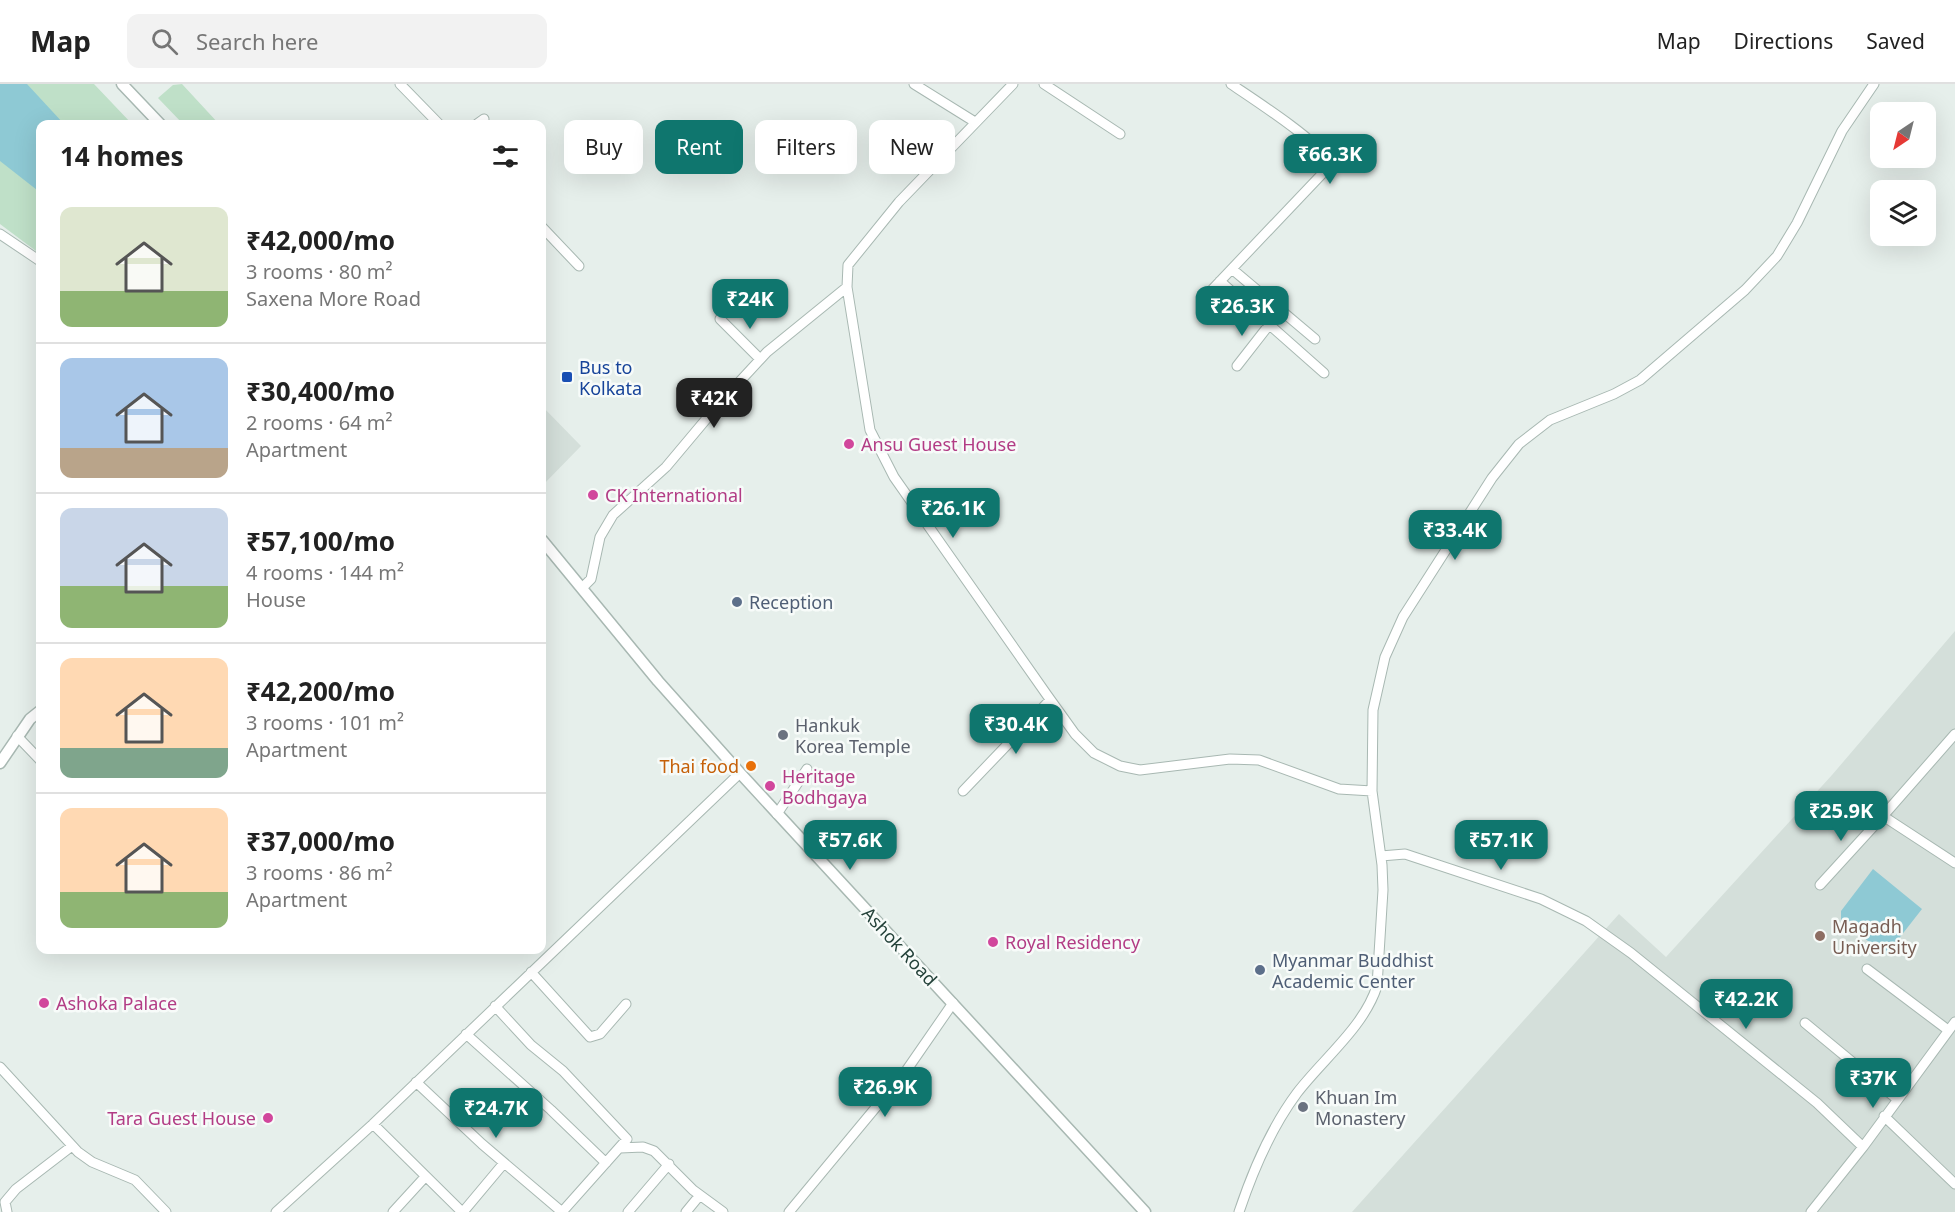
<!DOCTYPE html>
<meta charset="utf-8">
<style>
:root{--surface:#fff;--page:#f2f2f2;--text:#222;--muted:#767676;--line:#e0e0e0;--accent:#0f766e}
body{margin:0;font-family:"Noto Sans",sans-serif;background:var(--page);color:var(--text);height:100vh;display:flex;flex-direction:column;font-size:22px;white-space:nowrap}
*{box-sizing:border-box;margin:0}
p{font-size:20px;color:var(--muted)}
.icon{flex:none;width:33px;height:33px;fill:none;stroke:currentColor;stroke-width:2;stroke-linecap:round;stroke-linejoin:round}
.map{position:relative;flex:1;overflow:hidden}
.panel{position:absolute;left:36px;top:36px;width:510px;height:834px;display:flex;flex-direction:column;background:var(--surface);border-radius:12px;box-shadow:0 6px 24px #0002}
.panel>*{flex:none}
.hud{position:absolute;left:564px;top:36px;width:570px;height:54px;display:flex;gap:12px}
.needle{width:39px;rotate:215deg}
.buttons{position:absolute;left:1870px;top:18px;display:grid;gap:12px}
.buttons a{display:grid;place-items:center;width:66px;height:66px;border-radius:12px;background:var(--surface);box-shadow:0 6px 24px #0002;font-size:30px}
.price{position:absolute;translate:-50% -51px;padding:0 14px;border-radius:12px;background:var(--accent);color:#fff;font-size:20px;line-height:39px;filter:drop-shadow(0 2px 3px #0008)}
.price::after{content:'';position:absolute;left:50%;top:36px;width:18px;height:14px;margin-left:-9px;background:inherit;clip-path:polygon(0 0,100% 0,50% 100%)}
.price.current{background:#222;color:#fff}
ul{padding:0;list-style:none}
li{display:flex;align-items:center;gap:18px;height:150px;padding:0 24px}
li+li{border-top:2px solid var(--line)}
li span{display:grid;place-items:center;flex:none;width:168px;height:120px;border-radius:12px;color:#555}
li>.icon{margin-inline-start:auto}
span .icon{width:72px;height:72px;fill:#fffc;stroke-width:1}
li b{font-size:26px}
h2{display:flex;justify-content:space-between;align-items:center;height:72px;padding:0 24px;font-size:26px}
.pill{padding:0 21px;border-radius:12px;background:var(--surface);box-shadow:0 6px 24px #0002;font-size:21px;line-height:54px}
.pill.current{background:var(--accent);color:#fff}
header{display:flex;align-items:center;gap:36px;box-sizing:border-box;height:84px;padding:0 30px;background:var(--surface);border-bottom:2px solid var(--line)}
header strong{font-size:28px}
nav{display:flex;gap:33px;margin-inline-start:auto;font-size:21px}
.search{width:420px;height:54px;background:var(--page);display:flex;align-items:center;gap:15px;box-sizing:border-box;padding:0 21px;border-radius:12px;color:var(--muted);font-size:22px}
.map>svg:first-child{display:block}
.built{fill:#d4dfda}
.green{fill:#bfe0c8}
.water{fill:#8ec9d4}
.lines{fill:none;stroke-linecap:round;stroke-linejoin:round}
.minor-casing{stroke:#a8b8b2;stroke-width:11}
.tertiary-casing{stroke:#a8b8b2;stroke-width:13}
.minor{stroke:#fff;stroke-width:9}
.tertiary{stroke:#fff;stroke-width:10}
.transit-dot{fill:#1a4fb4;stroke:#f7fbf9;stroke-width:2}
.hotel-dot{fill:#d1479c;stroke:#f7fbf9;stroke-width:2}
.service-dot{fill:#5c6f8a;stroke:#f7fbf9;stroke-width:2}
.worship-dot{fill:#6b7280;stroke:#f7fbf9;stroke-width:2}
.food-dot{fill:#e8710a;stroke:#f7fbf9;stroke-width:2}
.education-dot{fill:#8d6e63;stroke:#f7fbf9;stroke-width:2}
.labels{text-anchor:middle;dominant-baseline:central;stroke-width:5;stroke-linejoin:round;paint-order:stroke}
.transit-label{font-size:18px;fill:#164399;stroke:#f7fbf9;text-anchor:start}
.hotel-label{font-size:18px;fill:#b23c85;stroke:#f7fbf9;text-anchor:start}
.service-label{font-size:18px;fill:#4e5e75;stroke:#f7fbf9;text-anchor:start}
.worship-label{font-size:18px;fill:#5b616d;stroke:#f7fbf9;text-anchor:start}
.food-label{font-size:18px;fill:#c56008;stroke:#f7fbf9;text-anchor:end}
.education-label{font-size:18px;fill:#785e54;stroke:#f7fbf9;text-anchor:start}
.street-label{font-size:18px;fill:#24423a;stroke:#f7fbf9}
</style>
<header>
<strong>Map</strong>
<div class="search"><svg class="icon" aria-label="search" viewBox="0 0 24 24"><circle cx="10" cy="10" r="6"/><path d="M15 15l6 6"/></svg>Search here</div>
<nav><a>Map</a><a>Directions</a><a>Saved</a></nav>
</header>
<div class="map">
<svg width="1955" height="1128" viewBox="0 0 1955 1128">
<rect width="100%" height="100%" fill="#e6efeb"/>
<!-- built -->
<path class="built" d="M542,322L581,362L542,402Z
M1955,547V1128H1352L1619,830L1666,873L1832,691Z"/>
<!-- green -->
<path class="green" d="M0,0H94L132,40H40V170L0,140Z
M182,0L219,40H183L158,14L173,1Z"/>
<!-- water -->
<path class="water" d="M0,0H27L64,40H40V103L37,106L0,77Z
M1873,785L1922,825L1886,871L1841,836V827Z"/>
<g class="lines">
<!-- minor casing -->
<g class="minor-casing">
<path id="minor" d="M400,0L439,40
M914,0L975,38
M1013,0L899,118L848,181L847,203L870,346L894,393L1047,611L1075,650L1094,669L1120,682L1140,686L1230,675L1259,676L1339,705L1372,707
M1044,0L1120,50
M477,40L484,35
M542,143L579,182
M0,150L40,177
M1232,185L1315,255
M1220,197L1324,289
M1206,212L1322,90C1326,86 1330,80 1326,74C1317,56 1250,13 1231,0
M720,235L760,275
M1237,282L1269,241
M582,504L591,495L600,453L613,431L666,383L718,321L767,268L847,203
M1955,650L1883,732L1955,779
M17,652L40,676
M963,707L1050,616
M777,730L807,685
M1381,772L1405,770L1541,815L1586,837L1631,869L1817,1019L1863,1063
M1820,801L1883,732
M1867,885L1948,946
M531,888L590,953L600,950L626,920
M1805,939L1897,1015
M466,950L551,1026L606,1079
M0,983L78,1068L92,1078L135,1096L166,1128
M416,998L482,1060L562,1128L627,1055L563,987L531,961L495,922
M1884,1032L1955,1100
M373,1040L462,1128
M620,1064L643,1063L654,1067L693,1106L723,1128
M7,1128L5,1118L16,1105L72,1062
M276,1128L373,1040L740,689
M393,1128L425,1093
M463,1128L504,1079
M628,1128L669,1080
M686,1128L700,1111
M789,1128L906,987L953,919
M1239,1128C1253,1086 1271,1044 1297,1009C1323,975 1364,943 1377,902L1383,806L1382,781L1372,707L1373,626L1385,573L1403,533L1492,394L1519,360L1550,336L1614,310L1640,296L1745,206L1777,172L1797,139L1842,47L1874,0
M1811,1128L1863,1063L1955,938"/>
</g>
<!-- tertiary casing -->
<g class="tertiary-casing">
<path id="tertiary" d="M122,0L160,40
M542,456L658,597L740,689L1145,1128
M0,679L30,635L40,627"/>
</g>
<!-- minor -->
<use href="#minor" class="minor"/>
<!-- tertiary -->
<use href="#tertiary" class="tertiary"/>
</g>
<!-- markers -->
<rect class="transit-dot" x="561" y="287" width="12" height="12" rx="3"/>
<g class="hotel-dot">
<circle cx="849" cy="360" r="6"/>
<circle cx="593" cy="411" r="6"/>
<circle cx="770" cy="702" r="6"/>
<circle cx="993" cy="858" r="6"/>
<circle cx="44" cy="919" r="6"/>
<circle cx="268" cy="1034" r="6"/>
</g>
<g class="service-dot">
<circle cx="737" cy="518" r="6"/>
<circle cx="1260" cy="886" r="6"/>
</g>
<g class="worship-dot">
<circle cx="783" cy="651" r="6"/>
<circle cx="1303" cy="1023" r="6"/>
</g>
<circle class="food-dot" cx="751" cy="682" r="6"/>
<circle class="education-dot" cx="1820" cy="852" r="6"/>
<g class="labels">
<!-- transit labels -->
<g class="transit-label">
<text x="579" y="283">Bus to<tspan x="579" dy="21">Kolkata</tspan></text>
</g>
<!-- hotel labels -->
<g class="hotel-label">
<text x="861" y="360">Ansu Guest House</text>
<text x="605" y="411">CK International</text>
<text x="782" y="692">Heritage<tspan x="782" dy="21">Bodhgaya</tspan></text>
<text x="1005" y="858">Royal Residency</text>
<text x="56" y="919">Ashoka Palace</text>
<text x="256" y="1034" text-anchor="end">Tara Guest House</text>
</g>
<!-- service labels -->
<g class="service-label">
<text x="749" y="518">Reception</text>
<text x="1272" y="876">Myanmar Buddhist<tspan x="1272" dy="21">Academic Center</tspan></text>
</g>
<!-- worship labels -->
<g class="worship-label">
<text x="795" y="641">Hankuk<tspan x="795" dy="21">Korea Temple</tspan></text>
<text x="1315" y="1013">Khuan Im<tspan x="1315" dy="21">Monastery</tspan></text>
</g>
<!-- food labels -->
<g class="food-label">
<text x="739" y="682">Thai food</text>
</g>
<!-- education labels -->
<g class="education-label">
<text x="1832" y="842">Magadh<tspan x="1832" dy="21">University</tspan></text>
</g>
<!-- street labels -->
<g class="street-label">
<text transform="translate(900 862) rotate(47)">Ashok Road</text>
</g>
</g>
</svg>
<div class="buttons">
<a><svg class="needle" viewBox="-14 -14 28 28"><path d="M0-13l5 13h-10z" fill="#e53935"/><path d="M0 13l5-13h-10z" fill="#767676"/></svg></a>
<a><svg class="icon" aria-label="layers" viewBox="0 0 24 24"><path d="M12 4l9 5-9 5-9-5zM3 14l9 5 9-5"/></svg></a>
</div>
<b class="price" style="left:1330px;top:101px">₹66.3K</b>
<b class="price" style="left:750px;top:246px">₹24K</b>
<b class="price" style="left:1242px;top:253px">₹26.3K</b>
<b class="price current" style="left:714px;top:345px">₹42K</b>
<b class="price" style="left:953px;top:455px">₹26.1K</b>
<b class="price" style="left:1455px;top:477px">₹33.4K</b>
<b class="price" style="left:1016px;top:671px">₹30.4K</b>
<b class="price" style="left:1841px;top:758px">₹25.9K</b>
<b class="price" style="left:850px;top:787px">₹57.6K</b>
<b class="price" style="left:1501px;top:787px">₹57.1K</b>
<b class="price" style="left:1746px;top:946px">₹42.2K</b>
<b class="price" style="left:1873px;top:1025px">₹37K</b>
<b class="price" style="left:885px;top:1034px">₹26.9K</b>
<b class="price" style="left:496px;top:1055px">₹24.7K</b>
<div class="hud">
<a class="pill">Buy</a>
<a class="pill current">Rent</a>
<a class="pill">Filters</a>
<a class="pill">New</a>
</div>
<section class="panel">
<h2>14 homes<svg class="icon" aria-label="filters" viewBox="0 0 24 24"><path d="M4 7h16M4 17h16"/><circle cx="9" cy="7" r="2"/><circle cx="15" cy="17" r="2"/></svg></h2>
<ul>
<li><span style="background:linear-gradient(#dfe7d0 70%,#8fb573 0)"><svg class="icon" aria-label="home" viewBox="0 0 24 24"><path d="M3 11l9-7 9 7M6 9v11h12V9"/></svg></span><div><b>₹42,000/mo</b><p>3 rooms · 80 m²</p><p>Saxena More Road</p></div></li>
<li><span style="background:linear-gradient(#a9c7e8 75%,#b9a48a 0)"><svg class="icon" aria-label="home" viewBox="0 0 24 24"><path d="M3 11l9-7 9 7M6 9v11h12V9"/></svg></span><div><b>₹30,400/mo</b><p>2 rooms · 64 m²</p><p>Apartment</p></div></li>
<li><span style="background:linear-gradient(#c9d6e8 65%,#8fb573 0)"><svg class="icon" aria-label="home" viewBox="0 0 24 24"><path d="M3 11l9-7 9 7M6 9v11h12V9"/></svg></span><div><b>₹57,100/mo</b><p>4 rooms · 144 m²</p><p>House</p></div></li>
<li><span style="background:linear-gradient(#ffd9b3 75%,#7fa58c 0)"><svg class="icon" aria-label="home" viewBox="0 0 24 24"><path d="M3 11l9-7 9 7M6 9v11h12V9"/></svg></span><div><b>₹42,200/mo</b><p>3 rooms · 101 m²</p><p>Apartment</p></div></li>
<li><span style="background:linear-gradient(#ffd9b3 70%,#8fb573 0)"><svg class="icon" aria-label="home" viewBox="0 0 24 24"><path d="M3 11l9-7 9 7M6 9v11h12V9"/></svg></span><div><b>₹37,000/mo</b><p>3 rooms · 86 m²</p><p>Apartment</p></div></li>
</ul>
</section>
</div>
